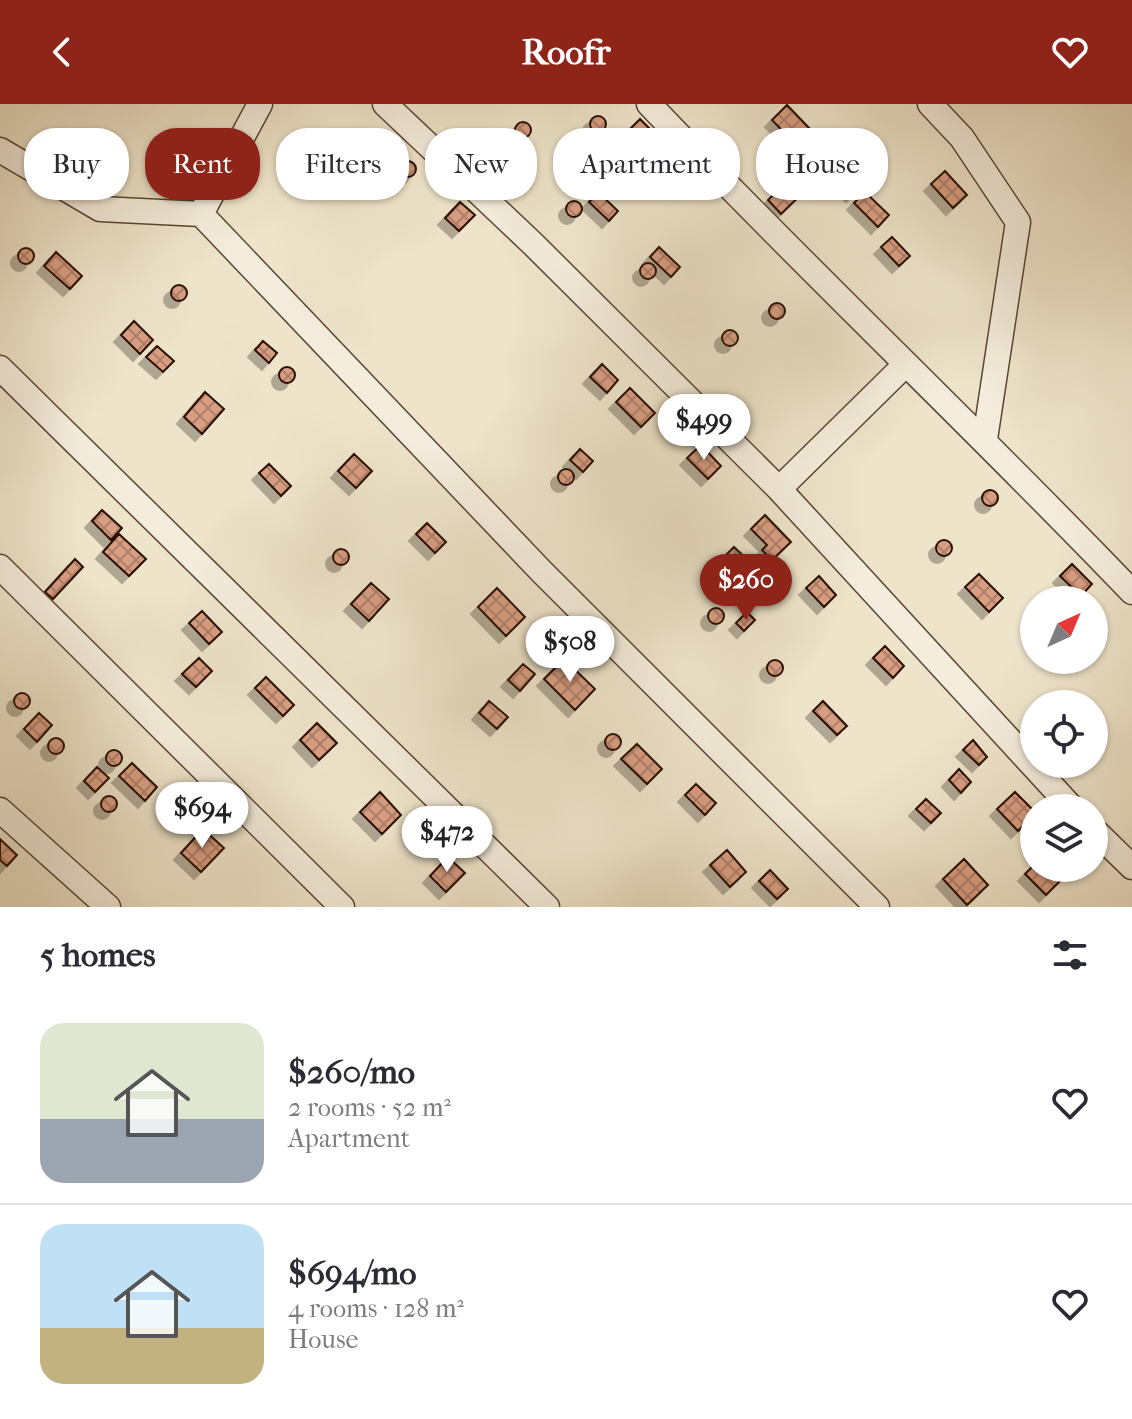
<!DOCTYPE html>
<meta charset="utf-8">
<style>
:root{--surface:#fff;--page:#f7f7f7;--text:#2b2b33;--muted:#7c7c81;--line:#e1e1e2;--accent:#8f2418}
body{margin:0;font-family:"IM FELL French Canon",serif;background:var(--page);color:var(--text);height:100vh;display:flex;flex-direction:column;font-size:30px;white-space:nowrap}
*{box-sizing:border-box;margin:0}
p{font-size:26px;color:var(--muted)}
.icon{flex:none;width:44px;height:44px;fill:none;stroke:currentColor;stroke-width:2;stroke-linecap:round;stroke-linejoin:round}
.map{position:relative;height:803px;overflow:hidden}
.drawer{display:flex;flex-direction:column;background:var(--surface);flex:1}
.drawer>*{flex:none}
.hud{position:absolute;left:24px;top:24px;width:1084px;height:72px;display:flex;gap:16px}
.needle{width:52px;rotate:44deg}
.controls{position:absolute;left:1020px;top:482px;display:grid;gap:16px}
.controls a{display:grid;place-items:center;width:88px;height:88px;border-radius:50%;background:var(--surface);box-shadow:0 2px 6px #0004;font-size:40px}
.price{position:absolute;translate:-50% -68px;padding:0 18px;border-radius:28px;background:#fff;color:#222;font-size:26px;line-height:52px;filter:drop-shadow(0 2px 4px #0008)}
.price::after{content:'';position:absolute;left:50%;top:48px;width:24px;height:18px;margin-left:-12px;background:inherit;clip-path:polygon(0 0,100% 0,50% 100%)}
.price.active{background:var(--accent);color:#fff}
ul{padding:0;list-style:none}
li{display:flex;align-items:center;gap:24px;height:200px;padding:0 40px}
li+li{border-top:2px solid var(--line)}
li span{display:grid;place-items:center;flex:none;width:224px;height:160px;border-radius:24px;color:#555}
li>.icon{margin-inline-start:auto}
span .icon{width:96px;height:96px;fill:#fffc;stroke-width:1}
li b{font-size:34px}
h2{display:flex;justify-content:space-between;align-items:center;height:96px;padding:0 40px;font-size:34px}
.pill{padding:0 28px;border-radius:32px;background:var(--surface);box-shadow:0 2px 6px #0004;font-size:28px;line-height:72px}
.pill.active{background:var(--accent);color:#fff}
header{display:flex;justify-content:space-between;align-items:center;height:104px;padding:0 40px;background:var(--accent);color:#fff;font-size:36px;font-weight:800}
.map>svg:first-child{display:block}
.building{fill:url(#building-cross-hatch);stroke:#2a0f00;stroke-width:2;filter:url(#shadow)}
.lines{fill:none;stroke-linecap:round;stroke-linejoin:round}
.minor-casing{stroke:#5b4432;stroke-width:27}
.minor{stroke:#f4eddd;stroke-width:24}
</style>
<header><svg class="icon" aria-label="back" viewBox="0 0 24 24"><path d="M15 5l-7 7 7 7"/></svg>Roofr<svg class="icon" aria-label="heart" viewBox="0 0 24 24"><path d="M12 20l-8-8c-3-5 5-10 8-4 3-6 11-1 8 4z"/></svg></header>
<div class="map">
<svg width="1132" height="803" viewBox="0 0 1132 803">
<defs>
<pattern id="building-cross-hatch" width="8" height="8" patternUnits="userSpaceOnUse" patternTransform="scale(2)"><rect width="8" height="8" fill="#d89e82"/><path d="M0 0l8 8M0 8l8-8" fill="none" stroke="#af7f68"/></pattern>
<filter id="shadow"><feDropShadow dx="-7" dy="7" stdDeviation="0" flood-color="#0004"/></filter>
</defs>
<rect width="100%" height="100%" fill="#eee4ca"/>
<filter id="stains"><feTurbulence type="fractalNoise" baseFrequency=".0025" numOctaves="4"/><feColorMatrix values="0 0 0 0 .2 0 0 0 0 .09 0 0 0 0 .02 0 0 0 .5 -.17"/></filter>
<radialGradient id="worn" r=".72"><stop offset=".6" stop-color="#630" stop-opacity="0"/><stop offset="1" stop-color="#630" stop-opacity=".3"/></radialGradient>
<!-- building -->
<path class="building" d="M787,1L813,28L798,43L772,16Z
M590 20a8 8 0 1 1 16 0a8 8 0 1 1-16 0Z
M640,15L656,31L644,43L628,27Z
M515 26a8 8 0 1 1 16 0a8 8 0 1 1-16 0Z
M833,54L862,82L853,91L823,64Z
M400 65a8 8 0 1 1 16 0a8 8 0 1 1-16 0Z
M800,65L813,79L781,110L768,96Z
M945,67L967,91L953,104L931,80Z
M598,88L618,107L609,117L589,98Z
M865,88L889,111L878,123L854,99Z
M566 105a8 8 0 1 1 16 0a8 8 0 1 1-16 0Z
M460,98L475,111L459,127L445,114Z
M892,133L910,152L899,162L881,143Z
M659,143L680,163L671,173L650,153Z
M18 152a8 8 0 1 1 16 0a8 8 0 1 1-16 0Z
M56,148L82,172L70,185L44,162Z
M640 167a8 8 0 1 1 16 0a8 8 0 1 1-16 0Z
M171 189a8 8 0 1 1 16 0a8 8 0 1 1-16 0Z
M769 207a8 8 0 1 1 16 0a8 8 0 1 1-16 0Z
M134,217L153,236L140,250L121,231Z
M722 234a8 8 0 1 1 16 0a8 8 0 1 1-16 0Z
M263,237L277,249L269,259L255,246Z
M157,242L174,257L163,268L146,253Z
M602,260L618,276L607,289L590,273Z
M279 271a8 8 0 1 1 16 0a8 8 0 1 1-16 0Z
M630,284L655,309L641,323L616,298Z
M205,288L224,305L202,330L184,313Z
M701,341L721,362L708,375L687,354Z
M580,345L593,357L583,368L570,356Z
M354,350L372,367L356,384L338,367Z
M269,360L291,382L281,392L259,369Z
M558 373a8 8 0 1 1 16 0a8 8 0 1 1-16 0Z
M982 394a8 8 0 1 1 16 0a8 8 0 1 1-16 0Z
M102,406L122,424L111,436L92,417Z
M765,411L791,438L772,456L762,446L767,441L751,425Z
M427,419L446,438L435,449L416,430Z
M119,430L146,455L129,472L103,448Z
M936 444a8 8 0 1 1 16 0a8 8 0 1 1-16 0Z
M734,443L749,457L726,481L711,466Z
M333 453a8 8 0 1 1 16 0a8 8 0 1 1-16 0Z
M75,455L83,463L53,495L45,488Z
M1072,460L1092,480L1081,492L1060,472Z
M979,470L1003,494L989,508L965,483Z
M819,472L836,491L824,503L806,484Z
M371,479L389,495L369,517L351,500Z
M497,484L525,513L506,532L478,503Z
M708 512a8 8 0 1 1 16 0a8 8 0 1 1-16 0Z
M202,507L222,528L209,540L189,519Z
M747,508L755,516L744,527L736,519Z
M885,542L904,562L893,574L873,554Z
M199,554L212,567L196,583L182,570Z
M564,555L595,585L575,606L544,575Z
M767 564a8 8 0 1 1 16 0a8 8 0 1 1-16 0Z
M523,560L535,570L520,587L508,576Z
M266,573L294,601L283,612L255,584Z
M14 597a8 8 0 1 1 16 0a8 8 0 1 1-16 0Z
M489,597L508,613L497,625L479,609Z
M823,597L847,622L837,631L813,607Z
M39,609L52,621L37,638L24,625Z
M317,619L337,639L319,656L300,636Z
M605 638a8 8 0 1 1 16 0a8 8 0 1 1-16 0Z
M48 642a8 8 0 1 1 16 0a8 8 0 1 1-16 0Z
M973,636L987,653L979,661L963,646Z
M637,640L662,665L647,680L621,655Z
M106 654a8 8 0 1 1 16 0a8 8 0 1 1-16 0Z
M132,659L157,683L145,697L119,672Z
M97,663L109,674L95,688L84,677Z
M959,665L971,678L961,689L949,676Z
M696,680L716,699L705,711L685,691Z
M380,688L401,711L382,730L360,708Z
M1015,688L1034,707V712L1018,727L997,705Z
M101 700a8 8 0 1 1 16 0a8 8 0 1 1-16 0Z
M926,695L941,709L931,719L916,705Z
M203,725L224,744L201,768L181,749Z
M0,735L17,751L7,762L0,756Z
M727,746L746,768L730,783L710,761Z
M448,753L465,769L446,788L430,772Z
M964,755L988,781L967,801L943,775Z
M1034,761V764H1073L1046,791L1025,770Z
M770,766L788,785L777,795L759,777Z"/>
<g class="lines">
<!-- minor casing -->
<g class="minor-casing">
<path id="minor" d="M385,0L533,140L779,385L1072,704
M649,0C807,166 974,323 1132,488
M930,0L962,34L1018,118L985,335
M0,46L100,105L201,110L260,0
M201,110L542,468L877,803
M0,264L547,803
M779,385L905,261
M0,463L342,803
M0,706L108,803
M1094,726L1132,763"/>
</g>
<!-- minor -->
<use href="#minor" class="minor"/>
</g>
<rect width="100%" height="100%" filter="url(#stains)"/>
<rect width="100%" height="100%" fill="url(#worn)"/>
</svg>
<div class="controls">
<a><svg class="needle" viewBox="-14 -14 28 28"><path d="M0-13l5 13h-10z" fill="#e53935"/><path d="M0 13l5-13h-10z" fill="#7c7c81"/></svg></a>
<a><svg class="icon" aria-label="locate" viewBox="0 0 24 24"><circle cx="12" cy="12" r="6"/><path d="M12 2v4M12 18v4M2 12h4M18 12h4"/></svg></a>
<a><svg class="icon" aria-label="layers" viewBox="0 0 24 24"><path d="M12 4l9 5-9 5-9-5zM3 14l9 5 9-5"/></svg></a>
</div>
<b class="price" style="left:704px;top:358px">$499</b>
<b class="price active" style="left:746px;top:518px">$260</b>
<b class="price" style="left:570px;top:580px">$508</b>
<b class="price" style="left:202px;top:746px">$694</b>
<b class="price" style="left:447px;top:770px">$472</b>
<div class="hud">
<a class="pill">Buy</a>
<a class="pill active">Rent</a>
<a class="pill">Filters</a>
<a class="pill">New</a>
<a class="pill">Apartment</a>
<a class="pill">House</a>
</div>
</div>
<section class="drawer">
<h2>5 homes<svg class="icon" aria-label="filters" viewBox="0 0 24 24"><path d="M4 7h16M4 17h16"/><circle cx="9" cy="7" r="2"/><circle cx="15" cy="17" r="2"/></svg></h2>
<ul>
<li><span style="background:linear-gradient(#dfe7d0 60%,#9aa5b1 0)"><svg class="icon" aria-label="home" viewBox="0 0 24 24"><path d="M3 11l9-7 9 7M6 9v11h12V9"/></svg></span><div><b>$260/mo</b><p>2 rooms · 52 m²</p><p>Apartment</p></div><svg class="icon" aria-label="heart" viewBox="0 0 24 24"><path d="M12 20l-8-8c-3-5 5-10 8-4 3-6 11-1 8 4z"/></svg></li>
<li><span style="background:linear-gradient(#bfe0f5 65%,#c2b280 0)"><svg class="icon" aria-label="home" viewBox="0 0 24 24"><path d="M3 11l9-7 9 7M6 9v11h12V9"/></svg></span><div><b>$694/mo</b><p>4 rooms · 128 m²</p><p>House</p></div><svg class="icon" aria-label="heart" viewBox="0 0 24 24"><path d="M12 20l-8-8c-3-5 5-10 8-4 3-6 11-1 8 4z"/></svg></li>
</ul>
</section>
